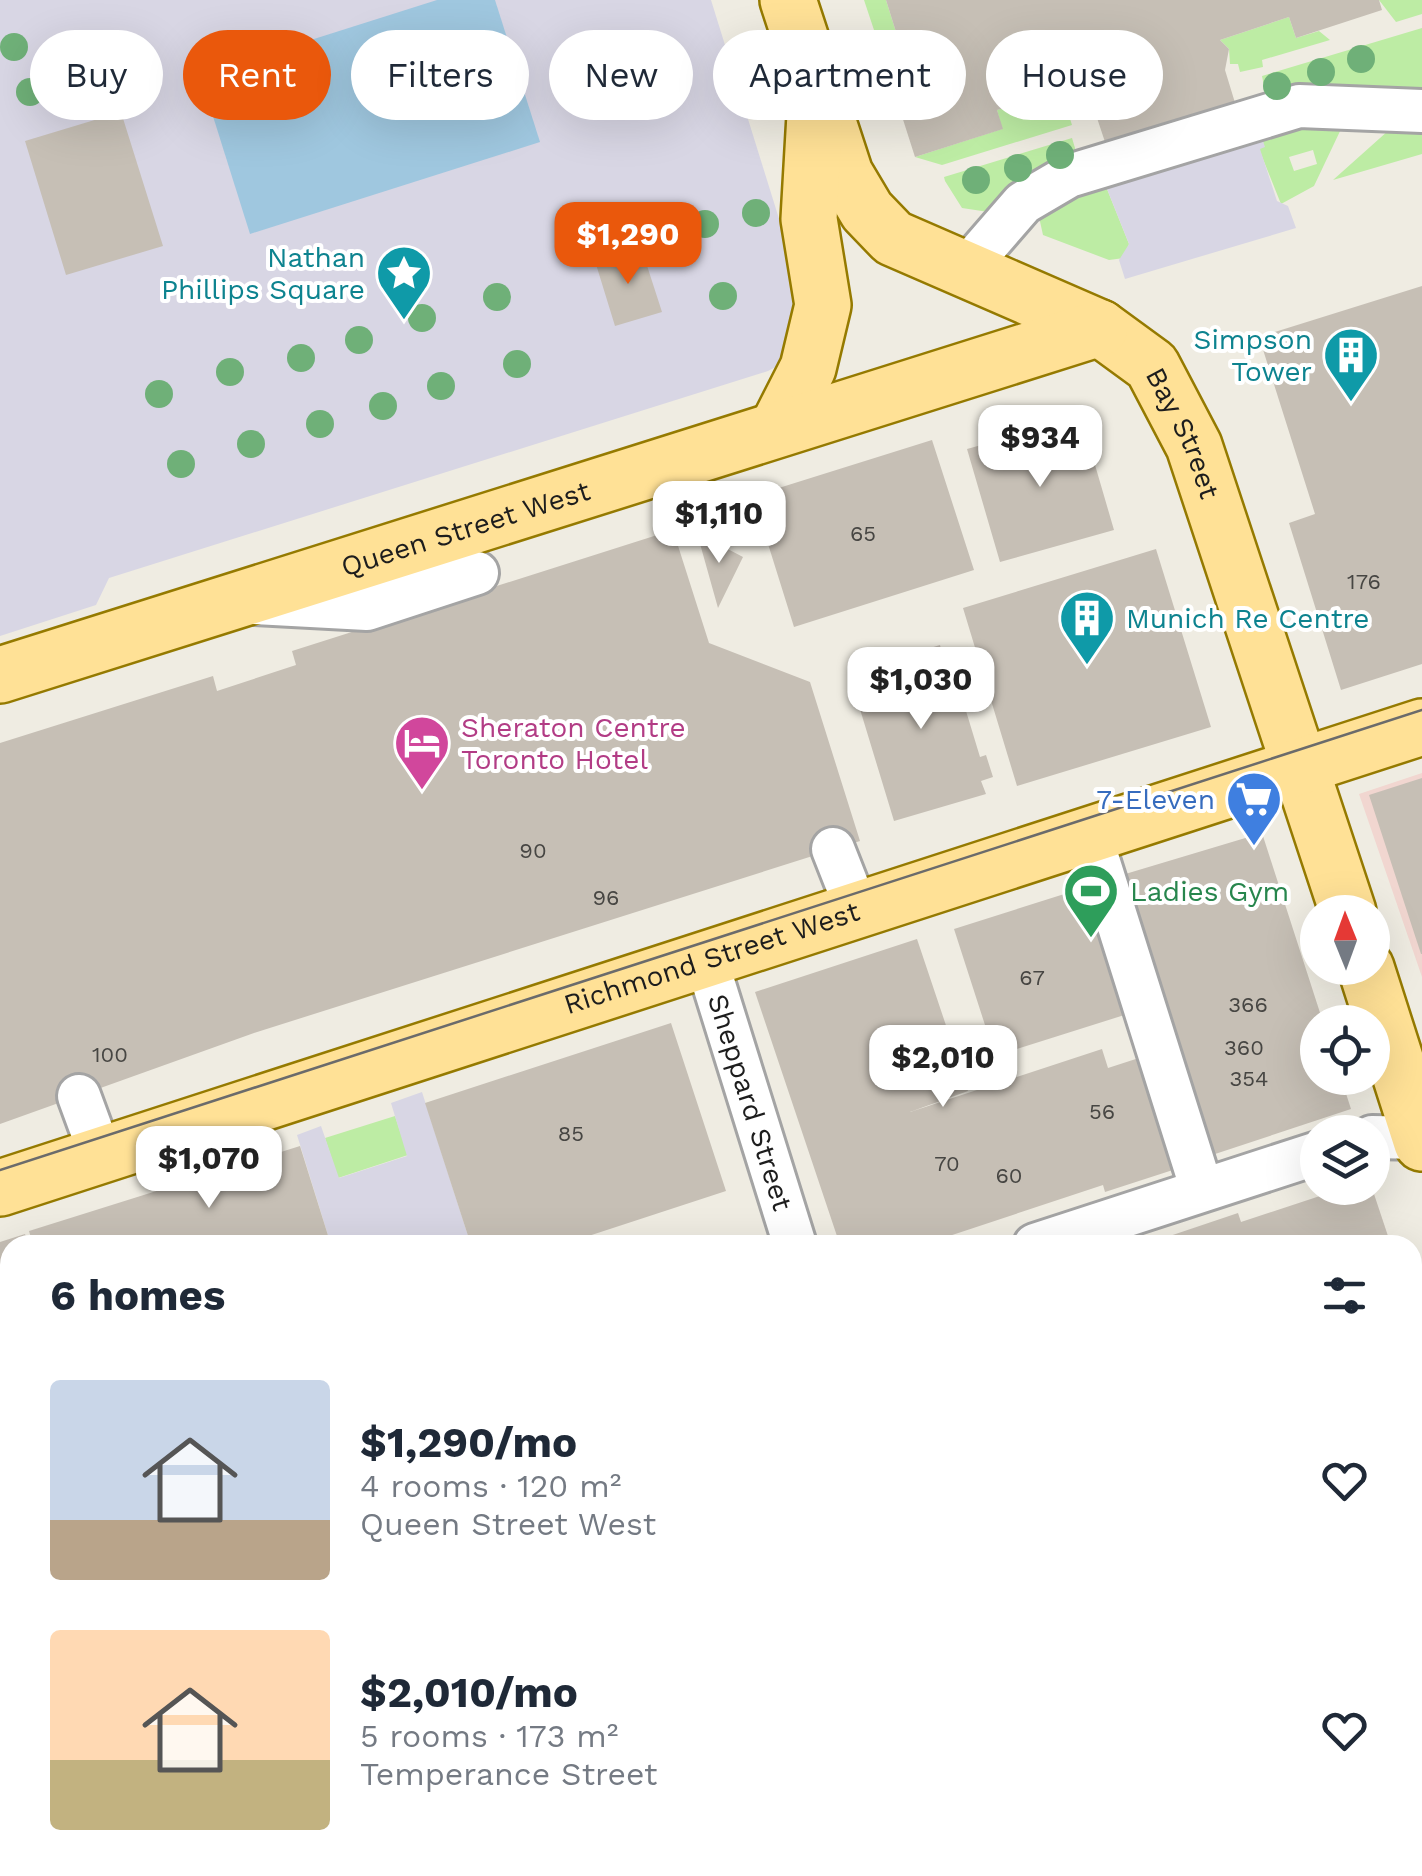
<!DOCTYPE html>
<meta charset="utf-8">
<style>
:root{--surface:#fff;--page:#f6f6f7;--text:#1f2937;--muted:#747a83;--accent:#ea580c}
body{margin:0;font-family:"Work Sans",sans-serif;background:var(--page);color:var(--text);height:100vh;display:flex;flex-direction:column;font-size:38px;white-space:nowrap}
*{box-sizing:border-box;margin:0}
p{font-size:32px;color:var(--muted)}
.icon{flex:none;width:55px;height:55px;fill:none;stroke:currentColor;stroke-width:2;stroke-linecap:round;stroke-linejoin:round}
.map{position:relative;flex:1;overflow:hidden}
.sheet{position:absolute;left:0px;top:1235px;width:1422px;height:642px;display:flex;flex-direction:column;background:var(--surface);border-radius:30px 30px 0 0;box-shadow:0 10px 40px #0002}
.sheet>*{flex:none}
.hud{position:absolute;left:30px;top:30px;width:1362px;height:90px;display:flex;gap:20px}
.needle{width:65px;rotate:359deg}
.fabs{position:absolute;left:1300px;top:895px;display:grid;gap:20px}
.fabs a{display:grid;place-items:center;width:90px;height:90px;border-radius:50%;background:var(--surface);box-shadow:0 10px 40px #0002;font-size:50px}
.price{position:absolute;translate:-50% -85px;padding:0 22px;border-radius:20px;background:#fff;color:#222;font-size:32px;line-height:65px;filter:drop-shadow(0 2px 5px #0008)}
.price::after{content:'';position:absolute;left:50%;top:60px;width:30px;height:22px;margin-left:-15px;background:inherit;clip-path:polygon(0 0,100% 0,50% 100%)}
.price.active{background:var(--accent);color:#fff}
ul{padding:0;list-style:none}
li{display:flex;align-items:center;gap:30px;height:250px;padding:0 50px}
li span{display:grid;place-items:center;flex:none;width:280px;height:200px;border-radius:10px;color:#555}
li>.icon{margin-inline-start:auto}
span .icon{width:120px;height:120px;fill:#fffc;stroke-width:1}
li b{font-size:42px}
h2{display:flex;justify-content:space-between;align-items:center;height:120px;padding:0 50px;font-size:42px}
.chip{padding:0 35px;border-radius:45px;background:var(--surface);box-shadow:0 10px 40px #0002;font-size:35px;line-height:90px}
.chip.active{background:var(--accent);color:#fff}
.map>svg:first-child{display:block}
.commercial{fill:#f1d6d0}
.grass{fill:#bdeca4;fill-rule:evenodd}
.plaza{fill:#d8d6e4}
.water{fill:#9fc7df}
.building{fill:#c6bfb5}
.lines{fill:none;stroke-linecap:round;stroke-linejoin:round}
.minor-casing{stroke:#a4a4a4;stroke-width:48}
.major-casing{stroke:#957a00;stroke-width:60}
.minor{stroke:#fff;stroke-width:42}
.major{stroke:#ffe196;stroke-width:55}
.tram{stroke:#6b6b6b;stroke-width:2.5}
.tree{fill:#6fb078}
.labels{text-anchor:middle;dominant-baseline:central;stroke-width:8;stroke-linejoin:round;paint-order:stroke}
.number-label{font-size:22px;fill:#474643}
.culture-label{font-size:28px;fill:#0d838f;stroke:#fff;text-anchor:end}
.street-label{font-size:28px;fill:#1d1d1d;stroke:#fff}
.hotel-label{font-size:28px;fill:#b23c85;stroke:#fff;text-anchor:start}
.shop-label{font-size:28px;fill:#366cbe;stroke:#fff;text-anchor:end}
.leisure-label{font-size:28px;fill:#27864d;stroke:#fff;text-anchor:start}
</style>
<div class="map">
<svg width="1422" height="1876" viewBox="0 0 1422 1876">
<rect width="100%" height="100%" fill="#efece2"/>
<!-- commercial -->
<path class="commercial" d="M1422,773V977L1359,794Z
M10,1402V1461L0,1464V1405Z
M94,1868H342L315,1876H97Z"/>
<!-- grass -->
<path class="grass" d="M864,0H886L901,48L882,54Z
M1379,0H1422V14L1396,22Z
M1289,17L1296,38L1319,31L1330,40L1262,60L1263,67L1240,72L1238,64H1230L1229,49L1220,40Z
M1422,28V95L1266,96L1262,76Z
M1061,90L1072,125L942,165L915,157L1002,129L997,110Z
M1298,127H1342L1314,186L1281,204L1259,149L1261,135ZM1313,150L1317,164L1294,171L1289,157Z
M1389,130L1422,131V154L1333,180Z
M1072,138L1078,158L995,213L962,208L945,181L944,177Z
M1105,184L1129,244L1124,258L1109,260L1043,235L1039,217L1061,202Z
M395,1116L408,1155L338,1178L325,1138Z"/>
<!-- plaza -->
<path class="plaza" d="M0,0H711L803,296L787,361L768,371L109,578L96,605L0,636Z
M1261,135L1265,147L1260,149L1277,201L1288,206L1296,228L1125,279L1119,260L1129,244L1105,184Z
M422,1092L471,1245H331L297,1135L321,1126L339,1178L407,1156L391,1103Z"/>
<!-- water -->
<path class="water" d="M437,0H495L540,142L250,234L200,75Z"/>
<!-- building -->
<path class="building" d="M886,0H1379L1382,10L1296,38L1289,17L1220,40L1229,49L1225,70L1236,106L1107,148L1095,112L1071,119L1061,90L997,110L1003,129L915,157L882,54L901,48Z
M121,112L163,246L66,275L25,141Z
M641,247L662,312L615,326L595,261Z
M1422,286V664L1341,690L1289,523L1315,514L1259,337Z
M1081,417L1114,530L1000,562L967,449Z
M932,440L974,570L794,627L753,496Z
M673,530L709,643L810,682L860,841L254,1033L0,1124V743L213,676L217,691L296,665L292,651Z
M697,533L743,557L718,608Z
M1156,549L1211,727L1017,786L963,608Z
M940,645L942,653L962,647L967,664L953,668L980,757L986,755L993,777L981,781L986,794L894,821L849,673Z
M1422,778V954H1421L1369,795Z
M1262,833L1323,1022H1318V1078H1341L1351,1109L1209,1156L1122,875Z
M1096,884L1137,1011L995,1056L954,929Z
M917,939L968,1091L910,1112L1102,1049L1108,1068L1142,1057L1179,1168L1105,1192L1103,1185L922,1245H840L755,992Z
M671,1023L726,1191L561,1245H471L425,1103Z
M300,1146L331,1245H33L29,1231Z
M1324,1188H1372L1391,1245H1143L1238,1213L1241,1222L1326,1194Z
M25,1234L29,1245H10V1398L0,1401V1242Z
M1412,1323L1422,1351V1518L1412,1521Z
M10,1461V1544L0,1518V1464Z
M1422,1635V1876H985L1009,1868H1412V1638Z
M210,1868H239L212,1876Z
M730,1868H975L978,1876H721L719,1871Z"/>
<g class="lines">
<!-- minor casing -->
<g class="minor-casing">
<g id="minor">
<path d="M964,271L1023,203L1069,176L1299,106L1422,111"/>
<path d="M255,603L367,609L477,573"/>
<path d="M1090,834L1202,1190"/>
<path d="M833,849L857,910"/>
<path id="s1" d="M706,959L795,1245"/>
<path d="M79,1096L101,1156"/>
<path d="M1372,1137L1422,1138"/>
<path d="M1035,1245L1318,1153"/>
<path d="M0,1762L10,1793"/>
<path d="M34,1868L37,1876"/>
</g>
</g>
<!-- major casing -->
<g class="major-casing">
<g id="major">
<path id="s2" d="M788,0L845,174L867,211L893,238L1100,328L1152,366L1194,446L1348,912"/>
<path d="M778,427L808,368L823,305L809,219L815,115"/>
<path id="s3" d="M0,675L1100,328"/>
<path d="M1366,968L1422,1143"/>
<path id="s4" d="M0,1188L1422,727"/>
<path d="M1412,1576L1422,1573"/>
<path d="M483,1876L510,1868"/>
</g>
</g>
<!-- minor -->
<use href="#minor" class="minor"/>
<!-- major -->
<use href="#major" class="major"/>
<!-- tram -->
<path class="tram" d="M0,1170L1422,710
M1412,1595L1422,1592
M0,1789L10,1820
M25,1868L28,1876
M533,1876L560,1868"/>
</g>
<!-- trees -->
<g class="tree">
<circle cx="14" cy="47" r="14"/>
<circle cx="1361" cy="59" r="14"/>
<circle cx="1321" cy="72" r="14"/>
<circle cx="1277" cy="86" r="14"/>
<circle cx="30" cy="92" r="14"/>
<circle cx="1060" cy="155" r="14"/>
<circle cx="1018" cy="168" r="14"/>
<circle cx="976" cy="180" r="14"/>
<circle cx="756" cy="213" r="14"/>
<circle cx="705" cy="224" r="14"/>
<circle cx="723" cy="296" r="14"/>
<circle cx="497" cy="297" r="14"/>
<circle cx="422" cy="318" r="14"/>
<circle cx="359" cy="340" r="14"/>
<circle cx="301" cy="358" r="14"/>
<circle cx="517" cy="364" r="14"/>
<circle cx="230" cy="372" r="14"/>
<circle cx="441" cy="386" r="14"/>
<circle cx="159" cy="394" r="14"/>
<circle cx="383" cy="406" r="14"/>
<circle cx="320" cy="424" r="14"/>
<circle cx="251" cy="444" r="14"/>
<circle cx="181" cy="464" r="14"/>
</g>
<!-- icons -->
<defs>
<g id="sight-pin" transform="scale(2.875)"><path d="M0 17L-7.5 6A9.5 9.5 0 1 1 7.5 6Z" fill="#0f9aa8" stroke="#fff"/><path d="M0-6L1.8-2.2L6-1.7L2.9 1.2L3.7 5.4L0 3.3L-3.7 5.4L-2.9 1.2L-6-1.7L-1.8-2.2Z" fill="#fff"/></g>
<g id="building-pin" transform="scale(2.875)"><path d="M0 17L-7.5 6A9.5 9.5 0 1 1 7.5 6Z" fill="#0f9aa8" stroke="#fff"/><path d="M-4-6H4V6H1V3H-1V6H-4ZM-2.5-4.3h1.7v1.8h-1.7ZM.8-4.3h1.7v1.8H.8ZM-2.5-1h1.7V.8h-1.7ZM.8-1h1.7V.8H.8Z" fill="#fff"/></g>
<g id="hotel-pin" transform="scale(2.875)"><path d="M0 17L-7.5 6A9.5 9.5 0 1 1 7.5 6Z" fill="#d1479c" stroke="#fff"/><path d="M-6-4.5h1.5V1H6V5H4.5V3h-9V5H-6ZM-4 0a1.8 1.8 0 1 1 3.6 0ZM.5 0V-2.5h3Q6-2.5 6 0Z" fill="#fff"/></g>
<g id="supermarket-pin" transform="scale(2.875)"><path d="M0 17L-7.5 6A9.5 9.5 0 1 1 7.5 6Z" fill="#3f7fe0" stroke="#fff"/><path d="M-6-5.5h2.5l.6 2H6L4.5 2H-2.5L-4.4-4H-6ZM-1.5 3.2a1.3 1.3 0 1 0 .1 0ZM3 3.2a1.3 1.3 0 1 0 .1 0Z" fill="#fff"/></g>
<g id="stadium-pin" transform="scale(2.875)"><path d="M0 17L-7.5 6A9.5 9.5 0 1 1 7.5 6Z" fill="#2e9e5b" stroke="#fff"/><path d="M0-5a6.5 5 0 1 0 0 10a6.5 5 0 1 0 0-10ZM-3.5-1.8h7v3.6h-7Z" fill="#fff"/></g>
</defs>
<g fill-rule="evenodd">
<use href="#sight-pin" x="404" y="273"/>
<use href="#building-pin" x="1351" y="355"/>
<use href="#building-pin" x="1087" y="618"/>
<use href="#hotel-pin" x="422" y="743"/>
<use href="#supermarket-pin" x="1254" y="799"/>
<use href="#stadium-pin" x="1091" y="891"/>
</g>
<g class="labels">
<!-- number labels -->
<g class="number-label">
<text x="863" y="533">65</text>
<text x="1364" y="581">176</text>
<text x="533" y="850">90</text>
<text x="606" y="897">96</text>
<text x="1032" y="977">67</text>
<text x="1248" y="1004">366</text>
<text x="1244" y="1047">360</text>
<text x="110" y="1054">100</text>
<text x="1249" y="1078">354</text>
<text x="1102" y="1111">56</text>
<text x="571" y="1133">85</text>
<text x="947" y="1163">70</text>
<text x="1009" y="1175">60</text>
</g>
<!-- culture labels -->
<g class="culture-label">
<text x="365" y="257">Nathan<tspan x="365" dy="32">Phillips Square</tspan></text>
<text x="1312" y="339">Simpson<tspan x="1312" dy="32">Tower</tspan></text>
<text x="1126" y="618" text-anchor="start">Munich Re Centre</text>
</g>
<!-- street labels -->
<g class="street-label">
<text stroke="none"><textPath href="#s2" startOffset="628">Bay Street</textPath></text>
<text stroke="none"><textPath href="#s3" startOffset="488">Queen Street West</textPath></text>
<text stroke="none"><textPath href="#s4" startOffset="748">Richmond Street West</textPath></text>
<text stroke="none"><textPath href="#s1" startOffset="150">Sheppard Street</textPath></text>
</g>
<!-- hotel labels -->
<g class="hotel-label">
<text x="461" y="727">Sheraton Centre<tspan x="461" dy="32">Toronto Hotel</tspan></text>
</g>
<!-- shop labels -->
<g class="shop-label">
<text x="1215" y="799">7-Eleven</text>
</g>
<!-- leisure labels -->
<g class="leisure-label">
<text x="1130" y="891">Ladies Gym</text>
</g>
</g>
</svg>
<div class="fabs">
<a><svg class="needle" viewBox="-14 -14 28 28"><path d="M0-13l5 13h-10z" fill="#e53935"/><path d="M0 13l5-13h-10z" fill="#747a83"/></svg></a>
<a><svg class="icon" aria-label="locate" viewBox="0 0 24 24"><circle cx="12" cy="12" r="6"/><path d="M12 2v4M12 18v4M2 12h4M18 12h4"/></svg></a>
<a><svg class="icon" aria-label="layers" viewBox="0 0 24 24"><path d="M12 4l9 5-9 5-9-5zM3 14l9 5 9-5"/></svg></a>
</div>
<b class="price active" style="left:628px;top:287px">$1,290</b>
<b class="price" style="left:1040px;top:490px">$934</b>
<b class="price" style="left:719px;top:566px">$1,110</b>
<b class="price" style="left:921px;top:732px">$1,030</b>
<b class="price" style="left:943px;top:1110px">$2,010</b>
<b class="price" style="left:209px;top:1211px">$1,070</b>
<div class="hud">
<a class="chip">Buy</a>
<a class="chip active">Rent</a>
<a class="chip">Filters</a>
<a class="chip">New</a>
<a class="chip">Apartment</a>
<a class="chip">House</a>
</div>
<section class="sheet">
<h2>6 homes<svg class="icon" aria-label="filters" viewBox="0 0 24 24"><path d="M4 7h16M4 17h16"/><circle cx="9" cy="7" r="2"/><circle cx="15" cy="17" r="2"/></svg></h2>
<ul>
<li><span style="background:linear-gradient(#c9d6e8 70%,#b9a48a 0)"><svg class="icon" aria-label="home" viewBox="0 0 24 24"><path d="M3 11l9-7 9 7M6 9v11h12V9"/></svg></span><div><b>$1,290/mo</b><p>4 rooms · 120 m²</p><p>Queen Street West</p></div><svg class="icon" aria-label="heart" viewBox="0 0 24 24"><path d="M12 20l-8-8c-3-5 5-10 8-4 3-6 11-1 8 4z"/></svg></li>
<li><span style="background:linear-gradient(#ffd9b3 65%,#c2b280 0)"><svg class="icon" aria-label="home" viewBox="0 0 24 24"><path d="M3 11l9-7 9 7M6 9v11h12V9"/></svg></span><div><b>$2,010/mo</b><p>5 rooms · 173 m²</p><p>Temperance Street</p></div><svg class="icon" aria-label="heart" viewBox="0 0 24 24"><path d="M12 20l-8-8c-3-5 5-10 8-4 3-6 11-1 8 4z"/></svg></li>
</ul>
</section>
</div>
